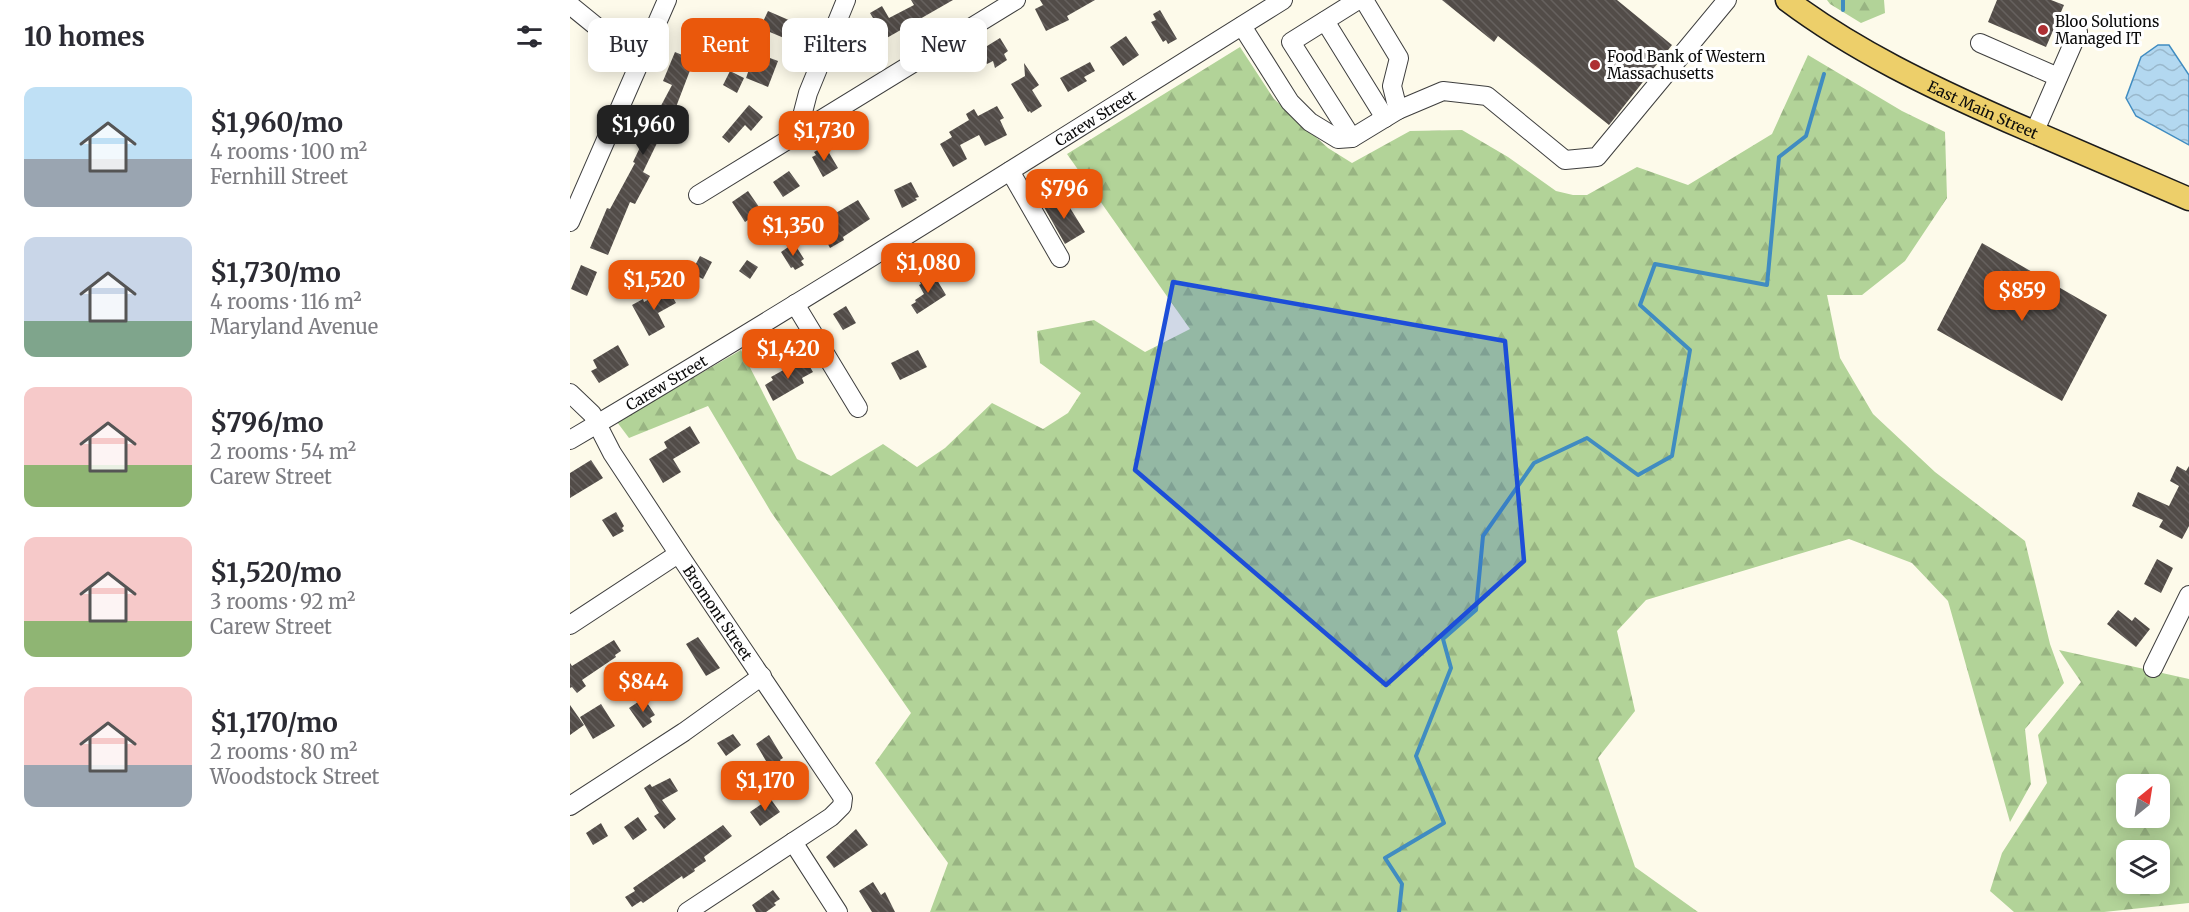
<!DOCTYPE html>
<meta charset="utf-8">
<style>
:root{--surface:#fff;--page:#f2f2f3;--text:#2b2b33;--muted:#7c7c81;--accent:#ea580c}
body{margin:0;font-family:Merriweather,serif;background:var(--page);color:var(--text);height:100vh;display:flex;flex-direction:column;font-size:22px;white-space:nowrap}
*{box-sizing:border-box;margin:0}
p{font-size:20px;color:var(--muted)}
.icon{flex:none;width:33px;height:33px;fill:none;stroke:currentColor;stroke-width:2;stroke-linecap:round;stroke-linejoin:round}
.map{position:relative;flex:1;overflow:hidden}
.drawer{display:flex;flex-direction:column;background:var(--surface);width:570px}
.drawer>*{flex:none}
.guide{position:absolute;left:18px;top:18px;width:570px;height:54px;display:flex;gap:12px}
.needle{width:39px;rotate:30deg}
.buttons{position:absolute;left:1546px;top:774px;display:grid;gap:12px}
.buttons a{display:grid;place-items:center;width:54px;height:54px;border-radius:12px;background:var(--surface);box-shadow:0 3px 15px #0003;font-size:30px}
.price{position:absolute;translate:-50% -51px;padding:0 14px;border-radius:12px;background:var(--accent);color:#fff;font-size:20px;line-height:39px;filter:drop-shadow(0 2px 3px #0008)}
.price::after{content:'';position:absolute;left:50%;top:36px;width:18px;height:14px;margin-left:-9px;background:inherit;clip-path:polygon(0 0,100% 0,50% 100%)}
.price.active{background:#222;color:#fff}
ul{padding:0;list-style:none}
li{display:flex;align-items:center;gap:18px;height:150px;padding:0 24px}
li span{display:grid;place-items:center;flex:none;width:168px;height:120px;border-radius:12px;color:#555}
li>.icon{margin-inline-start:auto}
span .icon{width:72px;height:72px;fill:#fffc;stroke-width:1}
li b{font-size:26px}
h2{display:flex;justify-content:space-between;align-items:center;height:72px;padding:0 24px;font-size:26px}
.pill{padding:0 21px;border-radius:12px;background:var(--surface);box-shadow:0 3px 15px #0003;font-size:21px;line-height:54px}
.pill.active{background:var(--accent);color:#fff}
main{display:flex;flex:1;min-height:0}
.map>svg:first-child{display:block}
.forest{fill:url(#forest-firs);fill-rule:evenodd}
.water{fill:url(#water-waves);stroke:#408cc1;stroke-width:1.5}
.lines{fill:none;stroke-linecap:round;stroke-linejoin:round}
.stream{stroke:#408cc1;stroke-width:4}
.building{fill:url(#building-back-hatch)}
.minor-casing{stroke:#3e3e3e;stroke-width:20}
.major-casing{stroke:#1c1c1c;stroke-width:25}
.minor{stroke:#fff;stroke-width:18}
.major{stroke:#edcf6a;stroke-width:22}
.marked{fill:#1d4ed8;fill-opacity:0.2;stroke:#1d4ed8;stroke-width:4.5;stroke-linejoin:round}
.poi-dot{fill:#ae2f33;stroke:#fff;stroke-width:2}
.labels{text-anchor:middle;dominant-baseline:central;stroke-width:6;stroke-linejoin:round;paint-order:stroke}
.poi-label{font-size:15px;fill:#0b0b0b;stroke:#fff;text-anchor:start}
.street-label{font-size:15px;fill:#0b0b0b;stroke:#fff}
</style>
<main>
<section class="drawer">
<h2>10 homes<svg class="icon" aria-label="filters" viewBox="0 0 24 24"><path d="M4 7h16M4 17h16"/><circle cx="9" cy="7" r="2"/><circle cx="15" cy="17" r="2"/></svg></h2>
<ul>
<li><span style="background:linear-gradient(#bfe0f5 60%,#9aa5b1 0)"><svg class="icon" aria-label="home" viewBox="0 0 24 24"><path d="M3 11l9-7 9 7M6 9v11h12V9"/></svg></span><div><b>$1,960/mo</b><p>4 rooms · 100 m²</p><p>Fernhill Street</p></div></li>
<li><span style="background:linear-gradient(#c9d6e8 70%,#7fa58c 0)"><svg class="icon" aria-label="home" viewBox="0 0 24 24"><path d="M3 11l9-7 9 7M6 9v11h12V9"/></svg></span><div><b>$1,730/mo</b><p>4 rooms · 116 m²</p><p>Maryland Avenue</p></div></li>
<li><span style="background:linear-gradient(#f6c9c9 65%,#8fb573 0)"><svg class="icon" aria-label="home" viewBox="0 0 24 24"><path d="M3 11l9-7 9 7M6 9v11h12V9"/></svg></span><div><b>$796/mo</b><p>2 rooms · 54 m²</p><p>Carew Street</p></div></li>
<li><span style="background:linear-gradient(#f6c9c9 70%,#8fb573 0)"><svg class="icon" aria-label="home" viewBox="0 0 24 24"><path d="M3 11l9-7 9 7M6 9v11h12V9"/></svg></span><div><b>$1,520/mo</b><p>3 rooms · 92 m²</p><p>Carew Street</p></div></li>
<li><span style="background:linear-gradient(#f6c9c9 65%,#9aa5b1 0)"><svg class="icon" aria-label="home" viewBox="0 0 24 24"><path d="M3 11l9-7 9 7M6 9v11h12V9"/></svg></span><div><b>$1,170/mo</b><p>2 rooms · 80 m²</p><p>Woodstock Street</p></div></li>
</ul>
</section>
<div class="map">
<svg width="1619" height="912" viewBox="0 0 1619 912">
<defs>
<pattern id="forest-firs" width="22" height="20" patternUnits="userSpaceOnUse" patternTransform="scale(1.5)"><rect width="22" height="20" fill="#b2d398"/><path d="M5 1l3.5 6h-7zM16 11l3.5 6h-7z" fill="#98b482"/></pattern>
<pattern id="water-waves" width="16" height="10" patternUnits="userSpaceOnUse" patternTransform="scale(1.5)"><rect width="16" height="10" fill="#b3d8f0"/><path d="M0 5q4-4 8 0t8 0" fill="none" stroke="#99b8cc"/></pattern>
<pattern id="building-back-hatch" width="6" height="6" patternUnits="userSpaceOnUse" patternTransform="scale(1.5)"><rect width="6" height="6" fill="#524c48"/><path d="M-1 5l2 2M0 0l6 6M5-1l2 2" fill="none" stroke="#66615e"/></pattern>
</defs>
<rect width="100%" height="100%" fill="#fdfaea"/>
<!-- forest -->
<path class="forest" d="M1257,0H1314L1315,13L1291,23L1260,4Z
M670,47L704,99L758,148L782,163L840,131L892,130L938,157L986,191L1003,195H1017L1067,167L1118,185L1202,134L1238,55L1332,111L1375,132L1377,198L1335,261L1292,295H1257L1270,358L1303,414L1365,472L1455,541L1480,644L1494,683L1455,729L1461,784L1440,822L1378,601L1342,563L1279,539L1076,600L1047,631L1065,711L1028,758L1065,867L1128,912H360L378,863L305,763L341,713L201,512L138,406L59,438L47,422L171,350L227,459L261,476L313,444L347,467L375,448L422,403L473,429L498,413L511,393L470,363L467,331L524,320L575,352L620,329L497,154Z
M1489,650L1619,679V903L1534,912H1444L1420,891L1432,853L1477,783L1468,735L1511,682ZM1557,784H1590V818H1557ZM1557,850H1590V884H1557Z"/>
<!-- water -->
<path class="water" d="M1588,45H1599L1619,75V145L1566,116L1556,98L1571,57Z"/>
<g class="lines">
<!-- stream -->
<path class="stream" d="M1273,0V10
M829,912L832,884L815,858L874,823L846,756L881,668L873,639L906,610L913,536L964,463L1017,438L1068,475L1102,456L1120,350L1070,305L1085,264L1197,285L1209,157L1236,136L1254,74"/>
</g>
<!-- building -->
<path class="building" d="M341,0H383L301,47L288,26L303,18L300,13L312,6L319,18L344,5Z
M470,0H525L497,16L499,20L476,31L465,9L473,5Z
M872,0H1047L1102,45L1039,125L928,36L924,42Z
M1427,0H1481L1494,5L1476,47L1418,22Z
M590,10L607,39L598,44L596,40L593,42L581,22L586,20L583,14Z
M198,11L221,21L214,38L190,28Z
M556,36L569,55L553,66L540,47Z
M430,38L438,51L434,54L437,60L425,68L423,61L417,64L409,51Z
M105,52L124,60L106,107L100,119L97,117L84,141L87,143L73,172L80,176L65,204L60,202L38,255L20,248L37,208L40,209L65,163L63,162L74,139L72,138L75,131L72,129L79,115L85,117L102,85L93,81Z
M192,55L208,61L198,87L176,78L183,58L190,61Z
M520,62L525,71L514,77L517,81L498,92L490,78Z
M454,63L469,85L462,90L472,106L461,113L460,111L458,112L441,84L455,76Z
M160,71L174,78L167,93L153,85Z
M179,105L193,117L181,131L175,125L159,143L152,137Z
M427,106L434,118L430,120L437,135L415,146L409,135L390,145L397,159L383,167L370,144L382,137L379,132L399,120L396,114L404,109L408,116Z
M255,146L268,168L253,177L242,157L246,155L244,152Z
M219,171L230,186L213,197L203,182Z
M341,182L349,197L345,198L347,200L332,208L324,190Z
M178,191L189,207L182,212L184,216L175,222L162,202Z
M492,195L515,232L495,244L474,207Z
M288,200L300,219L273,237L274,240L260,248L247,224Z
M224,243L234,259L231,261L234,265L225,270L223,267L221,268L211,252Z
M1412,243L1537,315L1492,401L1367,330Z
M130,256L142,262L133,279L121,273Z
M177,260L188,267L180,279L169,271Z
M11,265L27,272L17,296L1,289Z
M358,274L360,278L364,275L376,295L347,314L341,305L346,302L345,300L354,294L349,285L351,284L349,280Z
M98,289L106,303L88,313L95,327L79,336L62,305L73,299L74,302Z
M276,306L286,323L273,330L263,314Z
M48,345L59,365L29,383L21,371L27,368L23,360Z
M348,350L357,367L330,380L321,363Z
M237,362L243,372L232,378L234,383L203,401L195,385L203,380L201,377L224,364L226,368Z
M120,426L130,443L103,459L111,472L93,483L79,459L97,448L94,442Z
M21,460L33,478L0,498V473Z
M1607,466L1616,471L1619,466V526L1612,539L1589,527L1593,520L1562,506L1568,492L1599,506L1609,486L1600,481Z
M46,512L54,526L52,528L54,531L43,537L32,520Z
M1587,559L1603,568L1591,593L1574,584Z
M1548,610L1562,621L1565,617L1580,629L1566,647L1537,624Z
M128,637L150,668L136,676L116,644Z
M44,640L51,651L45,655L46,657L12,680L16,686L7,693L2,687L0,688V663L2,666Z
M74,698L85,715L80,718L82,722L73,728L59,708Z
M31,704L45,726L23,739L10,717Z
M0,705L14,725L0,735Z
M163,734L171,745L156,756L147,743Z
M199,735L213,758L210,760L220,775L209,783L186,744Z
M100,778L108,791L92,800L106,819L94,829L84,816L89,813L74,788L80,784L82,787Z
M200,798L210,812L190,826L180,812Z
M68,817L77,830L63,840L54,827Z
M31,823L38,836L23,845L16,833Z
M153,825L162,836L134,857L136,861L124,869L125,871L113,879L112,876L73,903L71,901L62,907L55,897L65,891L63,888Z
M286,829L298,845L264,868L256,857Z
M303,882L311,895L315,892L325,912H302L289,891Z
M203,890L210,899L204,903L206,905L196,912H186L182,905Z"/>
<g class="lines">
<!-- minor casing -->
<g class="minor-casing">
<g id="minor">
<path d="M788,0L721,42L782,138L828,110L822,86L829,58L794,0"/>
<path d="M0,5L70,62"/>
<path d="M755,21L815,118"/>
<path d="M672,26L720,102L740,122L768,139L782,138"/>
<path d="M1410,43L1488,77"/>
<path d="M828,110L873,91L917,96L995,160L1027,157L1157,0"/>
<path d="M234,130L232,116L238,93L276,0"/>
<path d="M1464,133L1508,32"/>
<path d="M440,171L490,258"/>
<path d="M128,195L446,0"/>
<path d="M0,222L97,0"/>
<path d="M225,304L288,408"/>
<path id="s1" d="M0,393L22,414L42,453L112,559L273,798L272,806L261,817L117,912"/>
<path id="s2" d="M0,440C240,298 476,148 713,0"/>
<path d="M0,625L108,554"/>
<path d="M1583,668L1619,595"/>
<path d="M0,806L114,732L192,676"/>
<path d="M223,842L268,912"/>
</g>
</g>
<!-- major casing -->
<g class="major-casing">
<g id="major">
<path id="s3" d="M1217,0C1285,51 1361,87 1438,121C1498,147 1559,173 1619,199"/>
</g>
</g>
<!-- minor -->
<use href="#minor" class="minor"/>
<!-- major -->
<use href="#major" class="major"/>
</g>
<!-- marked area -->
<path class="marked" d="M603,282L935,341L954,561L816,685L565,470Z"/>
<!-- markers -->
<g class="poi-dot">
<circle cx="1473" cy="30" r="6"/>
<circle cx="1025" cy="65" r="6"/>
</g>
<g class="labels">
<!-- poi labels -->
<g class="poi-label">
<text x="1485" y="21">Bloo Solutions<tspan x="1485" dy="17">Managed IT</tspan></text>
<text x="1037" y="56">Food Bank of Western<tspan x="1037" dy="17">Massachusetts</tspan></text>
</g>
<!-- street labels -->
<g class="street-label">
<text stroke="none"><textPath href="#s3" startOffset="225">East Main Street</textPath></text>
<text stroke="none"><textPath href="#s2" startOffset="616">Carew Street</textPath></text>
<text stroke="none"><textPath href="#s2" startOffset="112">Carew Street</textPath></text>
<text stroke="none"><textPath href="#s1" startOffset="266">Bromont Street</textPath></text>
</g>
</g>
</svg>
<div class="buttons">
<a><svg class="needle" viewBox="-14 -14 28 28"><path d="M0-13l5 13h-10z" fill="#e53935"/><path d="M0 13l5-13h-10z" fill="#7c7c81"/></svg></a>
<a><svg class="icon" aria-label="layers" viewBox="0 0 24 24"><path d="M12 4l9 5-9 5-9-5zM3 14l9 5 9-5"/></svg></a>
</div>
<b class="price active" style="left:73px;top:156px">$1,960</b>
<b class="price" style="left:254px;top:162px">$1,730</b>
<b class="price" style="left:494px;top:220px">$796</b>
<b class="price" style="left:223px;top:257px">$1,350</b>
<b class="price" style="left:358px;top:294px">$1,080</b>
<b class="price" style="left:84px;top:311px">$1,520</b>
<b class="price" style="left:1452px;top:322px">$859</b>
<b class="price" style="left:218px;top:380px">$1,420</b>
<b class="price" style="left:73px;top:713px">$844</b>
<b class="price" style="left:195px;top:812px">$1,170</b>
<div class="guide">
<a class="pill">Buy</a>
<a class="pill active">Rent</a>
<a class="pill">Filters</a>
<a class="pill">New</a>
</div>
</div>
</main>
